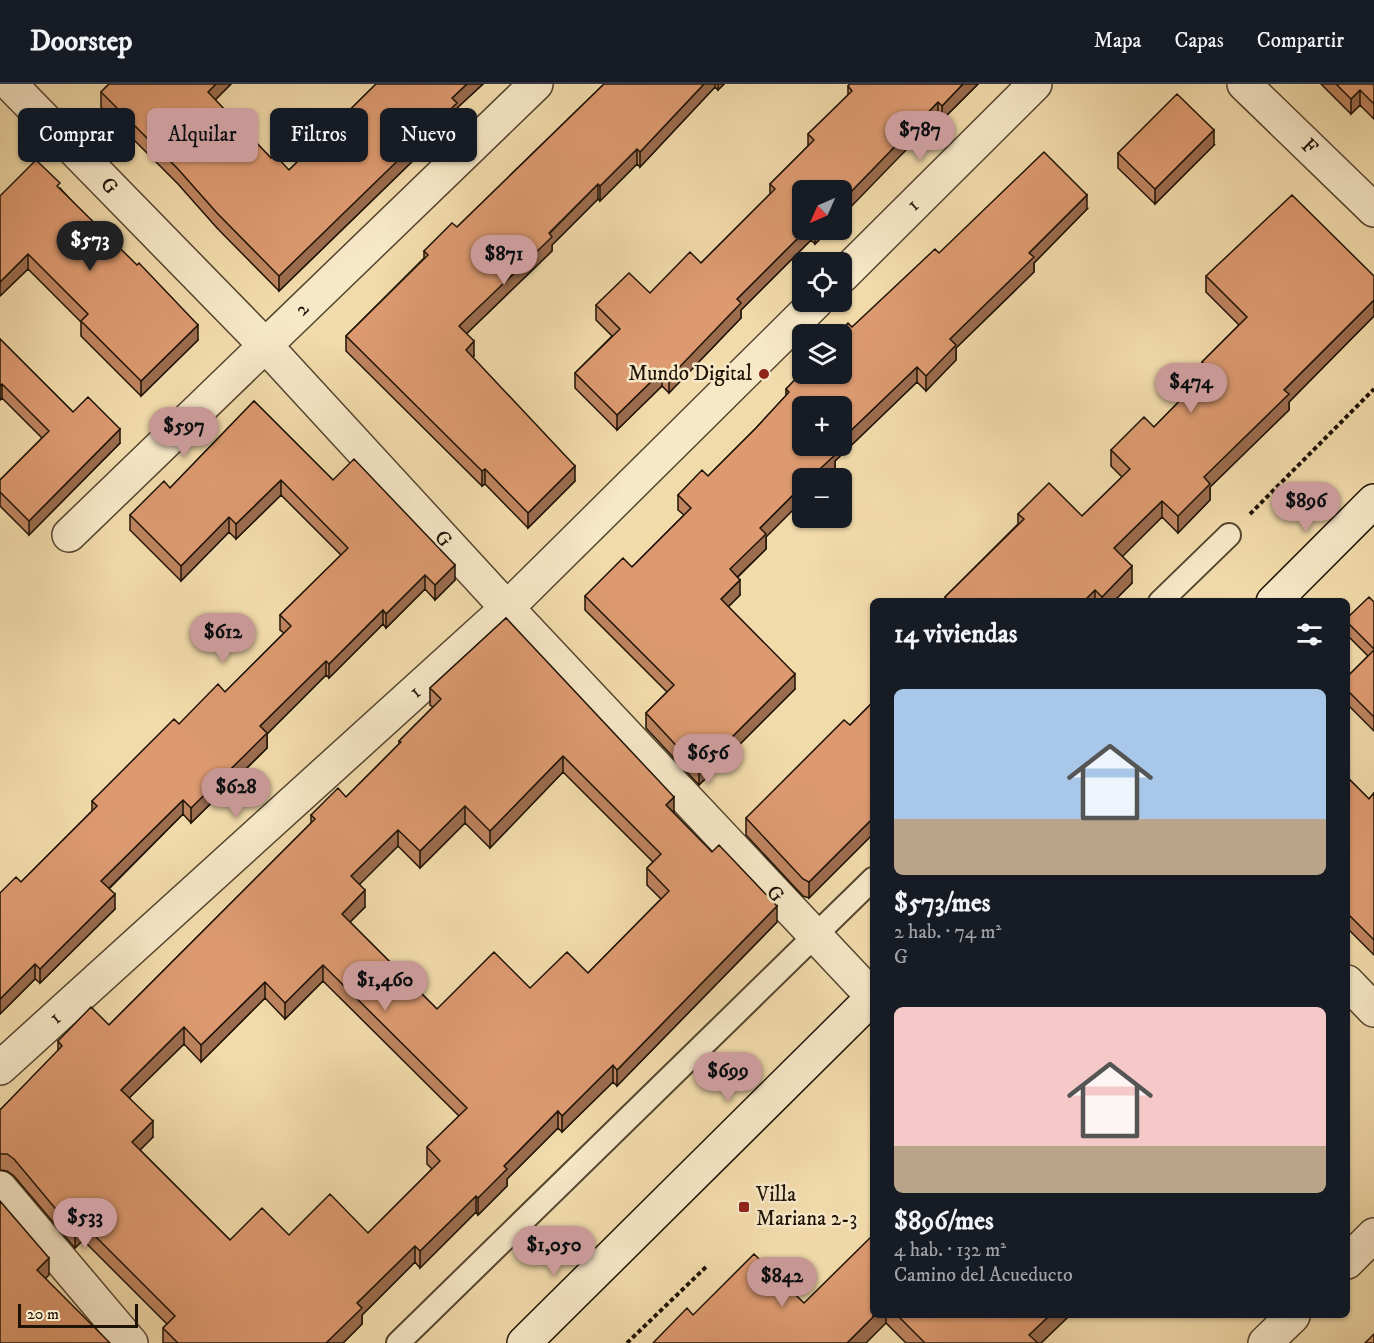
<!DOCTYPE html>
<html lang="es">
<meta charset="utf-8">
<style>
:root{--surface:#171b24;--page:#20242c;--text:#f1f3f6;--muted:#9ea1a6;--line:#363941;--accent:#c59692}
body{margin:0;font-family:"IM FELL DW Pica",serif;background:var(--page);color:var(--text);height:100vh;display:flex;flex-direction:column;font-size:22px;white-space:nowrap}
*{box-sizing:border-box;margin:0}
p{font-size:20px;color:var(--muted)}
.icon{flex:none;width:33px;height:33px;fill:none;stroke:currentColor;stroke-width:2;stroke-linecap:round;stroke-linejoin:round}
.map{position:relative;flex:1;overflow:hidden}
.panel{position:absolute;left:870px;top:514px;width:480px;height:720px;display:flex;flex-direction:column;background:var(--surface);border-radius:9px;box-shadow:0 2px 4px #0004}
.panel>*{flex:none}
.hud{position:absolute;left:18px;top:24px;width:570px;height:54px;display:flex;gap:12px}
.needle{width:39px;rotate:225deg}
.controls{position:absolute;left:792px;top:96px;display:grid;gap:12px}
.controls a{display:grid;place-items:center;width:60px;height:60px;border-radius:9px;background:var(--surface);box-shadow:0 2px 4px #0004;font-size:30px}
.scale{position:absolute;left:18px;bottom:15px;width:120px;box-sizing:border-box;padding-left:6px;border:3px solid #1f1306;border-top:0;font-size:16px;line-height:21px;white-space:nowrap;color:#1f1306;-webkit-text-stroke:4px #f7e8c8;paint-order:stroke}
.price{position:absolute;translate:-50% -51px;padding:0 14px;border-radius:21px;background:var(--accent);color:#111;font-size:20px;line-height:39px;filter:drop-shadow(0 2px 3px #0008)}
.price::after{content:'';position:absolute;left:50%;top:36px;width:18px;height:14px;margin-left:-9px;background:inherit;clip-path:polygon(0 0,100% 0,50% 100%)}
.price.active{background:#222;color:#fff}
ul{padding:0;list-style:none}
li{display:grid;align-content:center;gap:12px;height:318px;padding:0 24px}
li span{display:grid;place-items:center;height:186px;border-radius:9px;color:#555}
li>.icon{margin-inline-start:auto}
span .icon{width:108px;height:108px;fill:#fffc;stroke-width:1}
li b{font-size:26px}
h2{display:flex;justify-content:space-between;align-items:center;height:72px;padding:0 24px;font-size:26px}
.tag{padding:0 21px;border-radius:9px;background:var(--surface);box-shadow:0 2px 4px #0004;font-size:21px;line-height:54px}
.tag.active{background:var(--accent);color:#111}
header{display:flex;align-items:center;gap:36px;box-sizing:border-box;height:84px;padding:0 30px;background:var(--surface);border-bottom:2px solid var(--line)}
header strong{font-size:28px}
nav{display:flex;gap:33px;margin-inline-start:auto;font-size:21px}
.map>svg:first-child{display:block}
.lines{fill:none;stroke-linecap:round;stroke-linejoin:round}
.service-casing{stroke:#54452f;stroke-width:26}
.minor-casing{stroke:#54452f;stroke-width:36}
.secondary-casing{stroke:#1f1306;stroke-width:36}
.path{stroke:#1f1306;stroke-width:4;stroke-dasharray:4.5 3;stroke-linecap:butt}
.service{stroke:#f7e8c8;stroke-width:22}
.minor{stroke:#f7e8c8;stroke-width:33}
.secondary{stroke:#f7e8c8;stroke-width:33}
.wall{fill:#be8460;stroke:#1f1306;stroke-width:1.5;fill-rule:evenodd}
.shaded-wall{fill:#9b6c4e;stroke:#1f1306;stroke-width:1.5}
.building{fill:#dd9a70;stroke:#1f1306;stroke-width:1.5;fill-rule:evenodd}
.poi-dot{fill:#8f2418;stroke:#f7e8c8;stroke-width:2}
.labels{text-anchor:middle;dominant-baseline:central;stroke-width:5;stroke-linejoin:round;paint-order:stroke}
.street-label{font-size:21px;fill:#1f1306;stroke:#f7e8c8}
.poi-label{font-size:21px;fill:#1f1306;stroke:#f7e8c8;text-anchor:end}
</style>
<header>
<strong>Doorstep</strong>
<nav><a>Mapa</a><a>Capas</a><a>Compartir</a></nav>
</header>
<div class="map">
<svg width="1374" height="1259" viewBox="0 0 1374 1259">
<rect width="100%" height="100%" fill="#f2dbab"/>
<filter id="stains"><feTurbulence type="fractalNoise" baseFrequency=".00333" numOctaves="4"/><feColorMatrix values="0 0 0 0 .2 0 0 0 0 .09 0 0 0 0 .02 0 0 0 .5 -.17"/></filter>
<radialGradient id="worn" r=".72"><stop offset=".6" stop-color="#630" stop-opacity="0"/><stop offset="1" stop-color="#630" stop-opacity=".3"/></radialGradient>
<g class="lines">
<!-- service casing -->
<g class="service-casing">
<path id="service" d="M1160,518L1229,451
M398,1259L873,795"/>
</g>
<!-- minor casing -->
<g class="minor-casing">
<path id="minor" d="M10,0L264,260L507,524L873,913
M1244,0L1374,126
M842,192L1035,0
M69,451L536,0
M1347,898L1374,926
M0,984L507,524L816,218
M0,1104L131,1259
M1347,1178L1374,1151
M1265,1259L1293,1232"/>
</g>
<!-- secondary casing -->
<g class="secondary-casing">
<path id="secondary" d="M1273,518L1374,417
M524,1259L873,913"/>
</g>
<!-- path -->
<path class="path" d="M1250,430L1374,305
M627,1259L707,1182"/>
<!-- service -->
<use href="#service" class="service"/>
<!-- minor -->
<use href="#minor" class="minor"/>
<!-- secondary -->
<use href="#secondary" class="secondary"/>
</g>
<!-- wall -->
<path class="wall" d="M109,0H231L215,16L271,74L289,86L376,0H483L457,24V34L279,207L217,144L178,100L101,23V8Z
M604,0H724L718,6L715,3L640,83L637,80L600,117L598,115L552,161V167L466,250L474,272L473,274L575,397L528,444L485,400L482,402L346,267V252L424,174V167L457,143Z
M850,0H978L942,36L938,33L842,106L802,146H829L815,160L811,156L741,226V234L669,309L662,302L617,346L575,304V289L612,252L596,236V221L650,209L701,179L770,110V100L808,62V50L848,11V2Z
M1321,0H1374V35L1360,21L1351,30Z
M1214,61L1155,120L1118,84V69Z
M60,104L198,256L141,312L81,252V238L28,185L0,212Z
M1087,125L1034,179V188L956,264V276L926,307L917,298L835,377V386L826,394H802L766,453V465L738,493L740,511L728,523L795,605L699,701L646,644V629L667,608L585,526V512L632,483L684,431L678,426V411L708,392L756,344L786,312V305L852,243L939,169Z
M1206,192H1374V232L1289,318V326L1210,403V416L1178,449L1162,433L1122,472L1132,499L1113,518H945V513L1018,440V430L1082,432L1122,393L1111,382V366L1154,343L1202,294V278L1239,241L1206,208Z
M0,255L73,328L120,359L29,451L0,422V396L42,354L2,314L0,316Z
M254,317L333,396L455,496L435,516L425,505L386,544L383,540L329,594L326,591L267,650V664L243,688L191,739L183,730L109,805L115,825L40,899L35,895L0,930V809L21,798L92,727V717L179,640L225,608L284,549L280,546V531L341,471L281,411L236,455L229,448L181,497L130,446V431L170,404Z
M1374,518V647L1347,620V593L1368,572L1347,551V534Z
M506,534L674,729L777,838L617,1002L613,998L562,1048L558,1044L507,1095V1102L478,1131L476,1128L420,1184L415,1178L362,1231V1240L343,1259H163V1244L167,1240L83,1156L75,1164L14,1092L7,1087L0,1086V1026L58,967V957L109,941L311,739V731L346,713L399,660V657L433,623L430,621V604ZM563,688L653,778L647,784V801L661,815L588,889L530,904L437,925L350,838L365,823L359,800L398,762L420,784L465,739L490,764ZM323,897L459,1032L427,1063V1080L432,1085L368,1149L289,1151L230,1156L140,1066L153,1053L129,1014L184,960L201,978L265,914L285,935Z
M873,618V750L809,814L803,812L746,751V734L850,641Z
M1347,693L1369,715L1374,709V871L1347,844Z
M804,1219L873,1232H1069L1041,1259H906L886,1239L693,1231Z"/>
<!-- shaded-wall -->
<path class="shaded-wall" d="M216,0H231L208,23V8Z
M467,0H483L457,24V34L279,207V192L452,14Z
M704,0H715V3L640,83V68Z
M718,0H724L718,6Z
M963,0H978L942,36V22Z
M1360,6V21L1351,30V15Z
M938,18V33L842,132V117Z
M1214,46V61L1155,120V105Z
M637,65V80L600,117V102Z
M598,100V115L552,161V167L459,257V242Z
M1087,111V125L1034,179V188L956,264V276L926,307V292L950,255L1029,169Z
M806,146H811V156L741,226V234L669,309V294L737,215Z
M815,146H829L815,160Z
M28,170V185L0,212V198Z
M1374,216V232L1289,318V326L1210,403V416L1178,449V432L1204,393L1284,306Z
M198,241V256L141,312V297Z
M474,257V272L466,281V266Z
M917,283V298L835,377V386L826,394H810L830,366L835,362H842V355Z
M662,287V302L617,346V331Z
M2,300V314L0,316V302Z
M120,345V359L29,451V437Z
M575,382V397L528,444V429Z
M485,385V400L482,402V387Z
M281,396V411L236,455V440Z
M802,402V417L766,453V465L730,500V485L760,444Z
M1162,417V433L1114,481V464Z
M229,433V448L181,497V482Z
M455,481V496L435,516V501Z
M1132,482V499L1113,518H1102V513Z
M425,491V505L386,544V530Z
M740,496V511L721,530V515Z
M1095,506V518H1083Z
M383,526V540L329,594V580Z
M326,577V591L267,650V664L191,739V724L260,642Z
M795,590V605L699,701V686Z
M563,672V688L490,764V747Z
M674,713V729L666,721Z
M183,716V730L101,812V797Z
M465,722V739L420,784V767Z
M873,734V750L809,814V798Z
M398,746V762L351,809V792Z
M365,806V823L342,846V830Z
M115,810V825L40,899V885Z
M777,822V838L617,1002V986Z
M35,880V895L0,930V915Z
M323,881V897L285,935V919Z
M265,898V914L201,978V961Z
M184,943V960L121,1022V1006Z
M613,981V998L562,1048V1032Z
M558,1027V1044L507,1095V1102L478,1131V1114L504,1082Z
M153,1037V1053L132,1074V1058Z
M476,1112V1128L420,1184V1167Z
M83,1140V1156L75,1164V1148Z
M415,1162V1178L362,1231V1240L343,1259H326L357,1219Z
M49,1174V1191L37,1203V1186Z
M874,1232H886V1239L866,1259H847Z
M1049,1232H1069L1041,1259H1029V1251Z"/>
<!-- building -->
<path class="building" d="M109,0H216L208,8L271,74L275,71L289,86L376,0H467L452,14L457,19L279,192L217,129L178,85L101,8Z
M604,0H704L640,68L637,65L600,102L598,100L549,149L552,153L459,242L474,257L466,266L575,382L528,429L485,385L482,387L346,252L428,171L424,167L452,139L457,143Z
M850,0H963L942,22L938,18L842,117V106H802V146H806L737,215L741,219L669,294L662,287L617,331L575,289L620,245L596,221L629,189L650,209L690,168L701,179L775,105L770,100L814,56L808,50L852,7L848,2Z
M1336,0H1374V20L1360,6L1351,15Z
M1177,10L1214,46L1155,105L1118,69Z
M1044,68L1087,111L1029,169L1034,173L950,255L956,261L926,292L917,283L842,355V322H802V362H835L830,366L835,371L810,394H802V402L760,444L766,450L730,485L740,496L721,515L795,590L699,686L646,629L674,601L585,512L623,474L632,483L691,424L678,411L702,386L708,392L756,344L789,308L786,305L802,288V290H842V250H837L848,239L852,243L935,165L939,169Z
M36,76L60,99L57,102L137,181L139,179L198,241L141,297L81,237L88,230L28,170L0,198V112Z
M1292,111L1374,192V216L1284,306L1289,310L1204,393L1210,400L1178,432L1162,417L1114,464L1132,482L1102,513L1095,506L1083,518H950L945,513L1024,435L1018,430L1049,399L1082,432L1130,385L1111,366L1144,333L1154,343L1210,286L1202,278L1247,233L1206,192Z
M0,255L73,328L88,313L120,345L29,437L0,408V396L49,347L2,300L0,302Z
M254,317L333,396L354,375L455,481L435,501L425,491L386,530L383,526L329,580L326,577L260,642L267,649L243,673L191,724L183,716L101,797L115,810L40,885L35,880L0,915V809L16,793L21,798L97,722L92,717L174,635L179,640L218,600L225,608L291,542L280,531L348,464L281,396L236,440L229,433L181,482L130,431L164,397L170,404Z
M1369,513L1374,518V565L1347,538V534Z
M506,534L674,713L666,721L712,768L719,761L777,822L617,986L613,981L562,1032L558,1027L504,1082L507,1085L478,1114L476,1112L420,1167L415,1162L357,1219L362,1224L326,1259H178L163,1244L175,1232L83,1140L75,1148L14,1075L7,1070H0V1026L62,962L58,957L91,923L109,941L315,735L311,731L338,704L346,713L401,658L399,657L441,615L430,604ZM563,672L661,770L647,784L669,807L588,889L567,868L530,904L494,868L437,925L342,830L365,806L351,792L398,746L420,767L465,722L490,747ZM323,881L467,1024L427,1063L440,1077L368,1149L330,1110L289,1151L262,1124L230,1156L132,1058L153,1037L121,1006L184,943L201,961L265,898L285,919Z
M1374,566V633L1347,606V593Z
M873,618V734L809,798L803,795L746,734L844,636L850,641Z
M1347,693L1369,715L1374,709V856L1347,829Z
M0,1117L49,1174L37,1186L110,1259H0Z
M873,1151V1232H874L847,1259H653L687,1224L693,1231L754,1170L804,1219Z
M898,1232H1049L1029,1251L1038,1259H925Z
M1374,1250V1259H1365Z"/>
<!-- markers -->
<g class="poi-dot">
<circle cx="764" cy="290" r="6"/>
<rect x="738" y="1117" width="12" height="12" rx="3"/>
</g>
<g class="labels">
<!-- street labels -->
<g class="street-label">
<text transform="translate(1309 63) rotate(44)">F</text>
<text transform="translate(109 102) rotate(46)">G</text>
<text transform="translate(913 121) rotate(-45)">1</text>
<text transform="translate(302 225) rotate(-44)">2</text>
<text transform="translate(443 455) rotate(47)">G</text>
<text transform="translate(415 608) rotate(-42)">1</text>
<text transform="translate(775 810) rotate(47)">G</text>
<text transform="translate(55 934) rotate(-42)">1</text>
</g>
<!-- poi labels -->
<g class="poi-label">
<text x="752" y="290">Mundo Digital</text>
<text x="756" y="1111" text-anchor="start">Villa<tspan x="756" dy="24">Mariana 2-3</tspan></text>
</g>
</g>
<rect width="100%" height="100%" filter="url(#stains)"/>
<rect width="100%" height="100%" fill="url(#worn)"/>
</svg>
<div class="controls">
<a><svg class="needle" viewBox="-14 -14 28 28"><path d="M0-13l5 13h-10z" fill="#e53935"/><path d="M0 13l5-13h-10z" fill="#9ea1a6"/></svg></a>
<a><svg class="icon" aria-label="locate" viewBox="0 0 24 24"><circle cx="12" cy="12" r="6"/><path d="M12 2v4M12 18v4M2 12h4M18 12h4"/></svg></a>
<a><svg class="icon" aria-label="layers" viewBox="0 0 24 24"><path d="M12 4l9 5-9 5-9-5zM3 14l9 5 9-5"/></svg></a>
<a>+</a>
<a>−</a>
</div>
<div class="scale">20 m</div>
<b class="price" style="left:920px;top:78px">$787</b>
<b class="price active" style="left:90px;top:188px">$573</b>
<b class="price" style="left:504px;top:202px">$871</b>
<b class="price" style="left:1191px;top:330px">$474</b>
<b class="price" style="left:184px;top:374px">$597</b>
<b class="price" style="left:1306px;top:449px">$896</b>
<b class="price" style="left:223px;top:580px">$612</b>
<b class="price" style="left:708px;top:701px">$656</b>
<b class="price" style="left:236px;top:735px">$628</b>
<b class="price" style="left:385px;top:928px">$1,460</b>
<b class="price" style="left:728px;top:1019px">$699</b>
<b class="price" style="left:85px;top:1165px">$533</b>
<b class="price" style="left:554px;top:1193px">$1,050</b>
<b class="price" style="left:782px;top:1224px">$842</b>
<div class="hud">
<a class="tag">Comprar</a>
<a class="tag active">Alquilar</a>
<a class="tag">Filtros</a>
<a class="tag">Nuevo</a>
</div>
<section class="panel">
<h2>14 viviendas<svg class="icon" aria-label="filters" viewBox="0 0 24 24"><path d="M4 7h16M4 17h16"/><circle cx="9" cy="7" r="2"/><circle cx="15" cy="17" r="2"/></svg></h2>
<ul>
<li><span style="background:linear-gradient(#a9c7e8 70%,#b9a48a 0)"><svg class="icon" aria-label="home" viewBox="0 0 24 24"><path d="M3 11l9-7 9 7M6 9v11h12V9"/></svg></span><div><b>$573/mes</b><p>2 hab. · 74 m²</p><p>G</p></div></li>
<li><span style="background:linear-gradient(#f6c9c9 75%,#b9a48a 0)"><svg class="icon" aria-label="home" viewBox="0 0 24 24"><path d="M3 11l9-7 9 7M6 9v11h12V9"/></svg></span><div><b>$896/mes</b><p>4 hab. · 132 m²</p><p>Camino del Acueducto</p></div></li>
</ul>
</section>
</div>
